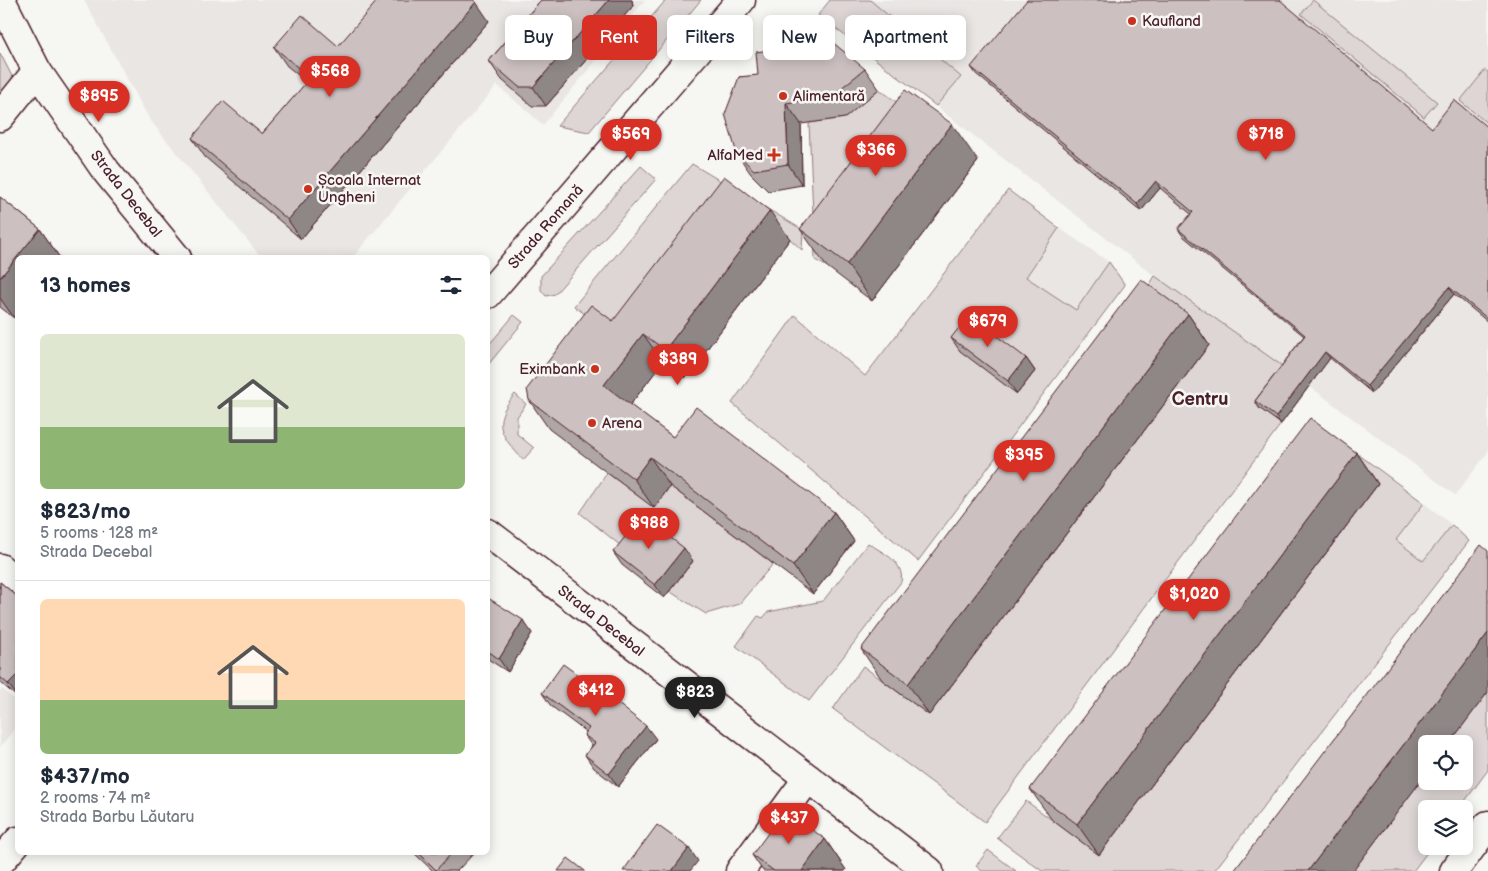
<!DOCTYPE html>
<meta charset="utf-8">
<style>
:root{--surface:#fff;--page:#f2f2f3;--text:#1f2937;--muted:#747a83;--line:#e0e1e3;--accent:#d93025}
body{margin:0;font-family:"Balsamiq Sans",sans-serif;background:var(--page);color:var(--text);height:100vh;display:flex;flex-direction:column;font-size:19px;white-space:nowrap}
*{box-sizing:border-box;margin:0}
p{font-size:16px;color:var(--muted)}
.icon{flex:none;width:28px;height:28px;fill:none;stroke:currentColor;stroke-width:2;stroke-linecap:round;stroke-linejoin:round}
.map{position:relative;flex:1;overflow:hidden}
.drawer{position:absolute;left:15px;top:255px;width:475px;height:600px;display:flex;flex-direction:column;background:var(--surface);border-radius:8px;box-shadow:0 2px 12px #0003}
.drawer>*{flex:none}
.top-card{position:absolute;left:505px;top:15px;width:475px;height:45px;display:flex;gap:10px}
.fabs{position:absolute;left:1418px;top:735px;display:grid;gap:10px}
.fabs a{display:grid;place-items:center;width:55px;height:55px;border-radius:8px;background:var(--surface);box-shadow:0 2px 12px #0003;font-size:25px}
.price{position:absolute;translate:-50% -42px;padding:0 11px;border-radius:18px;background:var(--accent);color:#fff;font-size:16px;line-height:32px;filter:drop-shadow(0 1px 2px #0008)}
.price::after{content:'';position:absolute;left:50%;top:30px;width:15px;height:11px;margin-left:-8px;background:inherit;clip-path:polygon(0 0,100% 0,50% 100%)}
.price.selected{background:#222;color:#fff}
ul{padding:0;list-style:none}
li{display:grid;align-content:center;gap:10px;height:265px;padding:0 25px}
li+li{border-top:1px solid var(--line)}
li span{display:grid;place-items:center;height:155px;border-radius:8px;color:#555}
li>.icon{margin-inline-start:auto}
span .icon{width:90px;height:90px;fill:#fffc;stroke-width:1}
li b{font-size:21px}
h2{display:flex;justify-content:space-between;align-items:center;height:60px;padding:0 25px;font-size:21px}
.tag{padding:0 18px;border-radius:8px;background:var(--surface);box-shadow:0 2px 12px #0003;font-size:18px;line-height:45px}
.tag.selected{background:var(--accent);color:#fff}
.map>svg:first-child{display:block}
.built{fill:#e9e6e3}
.green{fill:#ddd6d5;stroke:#947a80}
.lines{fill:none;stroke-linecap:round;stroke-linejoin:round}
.minor-casing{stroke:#4a1f2b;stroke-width:31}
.major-casing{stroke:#4a1f2b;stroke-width:31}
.minor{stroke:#f6f6f2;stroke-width:28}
.major{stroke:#f6f6f2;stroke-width:28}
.wall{fill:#afa6a5;stroke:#4a1f2b}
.shaded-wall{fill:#8f8786;stroke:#4a1f2b}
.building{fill:#ccc1c0;stroke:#4a1f2b}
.poi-dot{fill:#c8321e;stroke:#f6f6f2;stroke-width:2}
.labels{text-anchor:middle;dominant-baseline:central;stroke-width:5;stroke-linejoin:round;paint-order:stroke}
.poi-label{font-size:15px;fill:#4a1f2b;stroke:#f6f6f2;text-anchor:start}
.street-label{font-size:15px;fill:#4a1f2b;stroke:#f6f6f2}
.quarter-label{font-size:18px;font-weight:bold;fill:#4a1f2b;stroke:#f6f6f2}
</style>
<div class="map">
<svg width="1488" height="871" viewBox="0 0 1488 871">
<rect width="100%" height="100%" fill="#f6f6f2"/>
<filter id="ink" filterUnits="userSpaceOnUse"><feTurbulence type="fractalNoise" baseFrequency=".02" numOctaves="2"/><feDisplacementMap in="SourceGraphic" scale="10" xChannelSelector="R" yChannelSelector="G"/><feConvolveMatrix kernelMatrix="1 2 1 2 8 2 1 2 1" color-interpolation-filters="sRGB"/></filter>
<g filter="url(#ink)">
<!-- built -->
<path class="built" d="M84,0H645L543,125L497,85L352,258L261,257L150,120Z
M830,0H1488V452L1455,495L1288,370L1155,276L818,15Z
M1059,228L1109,262L1076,311L1026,277Z
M1424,503L1452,525L1423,561L1396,540Z
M2,689L17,702L18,724L0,747V691Z"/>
<!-- green -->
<path class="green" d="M666,0H701L589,132L557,126Z
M830,0H870L961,77L936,106L818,15Z
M1313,0L1437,102L1424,117L1301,14Z
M0,53L16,84L0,94Z
M1485,70L1488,72V124L1460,101Z
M879,89L931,127L826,266L815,260L809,123L845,118Z
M692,164L803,230L802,250L790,239L636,352L574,306Z
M641,166L656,179L555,294L546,296L541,290V276Z
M1008,190L1059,228L1026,277L1076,310L1109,262L1125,285L918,561L732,403L795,315L865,376Z
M1155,276L1288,370L1259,408L1281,424L985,822L833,709L863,666L929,715L1129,317Z
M514,315L523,322L488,365V346Z
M515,394L526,404L517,417V434L534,448L523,460C501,435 490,424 515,394Z
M1339,440L1424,503L1396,540L1423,561L1452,525L1469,541L1214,871H1042L997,838L1026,801L1099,854L1378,484L1331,449Z
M607,473L653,507L670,486L773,564L739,604L706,614L669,591L692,561L631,554L580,513Z
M868,543C883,553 905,562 901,582L809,701L736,646L758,616L763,618L768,612L823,601Z
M1488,692V770L1459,809H1426V846H1432L1413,871H1353L1426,774V781H1464V744H1449Z
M988,850L1016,871H982L976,866Z"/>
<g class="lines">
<!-- minor casing -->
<g class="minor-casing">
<path id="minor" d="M0,117L37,71
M488,533L929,871
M0,568L18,584
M740,871L808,778
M1454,871L1488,825"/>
</g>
<!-- major casing -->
<g class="major-casing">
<path id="major" d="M1,0L37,71L106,171L177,258
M488,294L741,0
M0,862L18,841"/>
</g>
<!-- minor -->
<use href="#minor" class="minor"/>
<!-- major -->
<use href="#major" class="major"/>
</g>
<!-- wall -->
<path class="wall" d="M541,0H632L633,6L546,106H532L502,80L489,61Z
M489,21L301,239L205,157L192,138L262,134L307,82L287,66L274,47L338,46Z
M971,67L1432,128H1488V322L1454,294L1372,393L1330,358L1281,424L1259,408L1255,401L1304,336L1183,236L1178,229L1191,214L1160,188L1141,211L976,74Z
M865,69L879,89L845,118L801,124L802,185L768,191L751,174L737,154L739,77Z
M978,161L872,301L826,266L800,229Z
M0,197L40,229L60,258H18V314L14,318L0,307Z
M790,239L685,378L663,362L630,405L673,437L834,512L854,541L813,594L670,486L654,508L549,429L529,400L613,321Z
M1188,314L1209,345L929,715L882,680L861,649Z
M951,338L1026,358L1035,371L1017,394L960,351Z
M1357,453L1378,484L1099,855L1052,820L1030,789Z
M613,552L693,561L664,598L622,565Z
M0,582L18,597V698L0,682Z
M488,600L532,633L508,672L488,659Z
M542,693L656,739L618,787L594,768L585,755L592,746L584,735L586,732L551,706Z
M825,839L846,870L845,871H763L752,855Z
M413,852H475L457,871H433Z"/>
<!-- shaded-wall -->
<path class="shaded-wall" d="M609,0H632L633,6L546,106L533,87Z
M476,2L489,21L301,239L288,220Z
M786,103L801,124L802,185L788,164Z
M952,124L978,161L872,301L847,264Z
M1156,181L1160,188L1141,211L1137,204Z
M770,211L790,239L685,378L665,350Z
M40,229L60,258H18V314L14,318L0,298V278Z
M1449,287L1454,294L1372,393L1367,386Z
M1188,314L1209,345L929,715L908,684Z
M643,334L663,362L624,413L604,385Z
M1325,352L1330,358L1281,424L1276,417Z
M1026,358L1035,371L1017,394L1008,381Z
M1357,453L1378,484L1099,855L1077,824Z
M650,457L670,486L654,508L634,479Z
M834,512L854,541L813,594L793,566Z
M684,548L693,561L664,598L655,585Z
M523,620L532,633L508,672L499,659Z
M1488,633V692L1449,744H1426V774L1353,871H1308Z
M18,674V697L8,684Z
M646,726L656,739L618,787L609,774Z
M825,839L846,870L845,871H802Z
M689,848L698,861L690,871H672Z"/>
<!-- building -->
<path class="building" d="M378,0H473L476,2L288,220L192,138L223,101L262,134L310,78L274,47L302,15L338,46Z
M541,0H609L533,87H519L489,61Z
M1027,0H1280L1432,128L1454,100L1488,128V319L1449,287L1367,386L1325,352L1276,417L1255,401L1305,335L1178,229L1193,212L1156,181L1137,204L971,67Z
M831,41L865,69L830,97L786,103L788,164L754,170L737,154L725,114L739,77L758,75L756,52Z
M905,90L952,124L847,264L800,229Z
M724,176L770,211L665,350L643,334L604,385L673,437L696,407L834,512L793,566L650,457L634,479L529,400L527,389L591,305L613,321Z
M0,197L40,229L0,278Z
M1141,279L1188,314L908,684L861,649Z
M969,315L1026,358L1008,381L951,338Z
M1310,418L1357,453L1077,824L1030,789Z
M642,516L684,548L655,585L613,552Z
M1481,545L1488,551V633L1308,871H1234Z
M0,582L18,597V674L8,684L0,677Z
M488,598L523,620L499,659L488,651Z
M563,664L612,700V699L646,726L609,774L585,755L595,743L584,735L589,728L542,693Z
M785,810L825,839L802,871H774L752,855Z
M657,825L689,848L672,871H623Z
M418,852H453L436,870Z
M568,858L585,871H558Z"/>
</g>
<!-- markers -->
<g class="poi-dot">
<circle cx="1132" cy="21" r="5"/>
<circle cx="783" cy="96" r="5"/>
<path d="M771.5 147.5h5v5h5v5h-5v5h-5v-5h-5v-5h5z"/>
<circle cx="308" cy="189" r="5"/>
<circle cx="595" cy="369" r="5"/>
<circle cx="592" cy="423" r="5"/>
</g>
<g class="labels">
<!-- poi labels -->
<g class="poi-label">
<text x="1142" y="21">Kaufland</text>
<text x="793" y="96">Alimentară</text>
<text x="763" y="155" text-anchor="end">AlfaMed</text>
<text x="318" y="180">Școala Internat<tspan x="318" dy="17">Ungheni</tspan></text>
<text x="585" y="369" text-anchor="end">Eximbank</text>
<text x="602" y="423">Arena</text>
</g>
<!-- street labels -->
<g class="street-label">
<text transform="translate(126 194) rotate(52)">Strada Decebal</text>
<text transform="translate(546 227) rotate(-49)">Strada Romană</text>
<text transform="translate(601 621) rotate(38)">Strada Decebal</text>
</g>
<!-- quarter labels -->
<g class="quarter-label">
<text x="1200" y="399">Centru</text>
</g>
</g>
</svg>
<div class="fabs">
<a><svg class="icon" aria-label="locate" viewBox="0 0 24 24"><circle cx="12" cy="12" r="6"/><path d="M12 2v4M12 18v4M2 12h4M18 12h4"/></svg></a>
<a><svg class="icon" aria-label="layers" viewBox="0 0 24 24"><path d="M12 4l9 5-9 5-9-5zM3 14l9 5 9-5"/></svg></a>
</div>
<b class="price" style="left:330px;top:98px">$568</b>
<b class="price" style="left:99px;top:123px">$895</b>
<b class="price" style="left:631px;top:161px">$569</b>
<b class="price" style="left:1266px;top:161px">$718</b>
<b class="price" style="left:876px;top:177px">$366</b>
<b class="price" style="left:988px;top:348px">$679</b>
<b class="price" style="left:678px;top:386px">$389</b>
<b class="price" style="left:1024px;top:482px">$395</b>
<b class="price" style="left:649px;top:550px">$988</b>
<b class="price" style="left:1194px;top:621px">$1,020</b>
<b class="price" style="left:596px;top:717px">$412</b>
<b class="price selected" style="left:695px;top:719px">$823</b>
<b class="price" style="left:789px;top:845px">$437</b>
<div class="top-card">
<a class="tag">Buy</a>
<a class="tag selected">Rent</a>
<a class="tag">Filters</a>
<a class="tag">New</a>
<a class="tag">Apartment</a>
</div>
<section class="drawer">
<h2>13 homes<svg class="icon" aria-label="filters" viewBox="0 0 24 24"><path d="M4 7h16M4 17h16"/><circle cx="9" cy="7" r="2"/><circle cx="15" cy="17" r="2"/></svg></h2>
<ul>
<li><span style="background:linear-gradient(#dfe7d0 60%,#8fb573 0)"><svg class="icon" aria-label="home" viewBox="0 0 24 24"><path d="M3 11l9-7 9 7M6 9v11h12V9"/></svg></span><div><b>$823/mo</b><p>5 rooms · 128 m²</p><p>Strada Decebal</p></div></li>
<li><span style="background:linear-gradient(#ffd9b3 65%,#8fb573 0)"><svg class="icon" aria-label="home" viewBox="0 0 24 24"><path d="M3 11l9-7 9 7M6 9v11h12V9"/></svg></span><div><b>$437/mo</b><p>2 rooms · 74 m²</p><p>Strada Barbu Lăutaru</p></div></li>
</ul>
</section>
</div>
